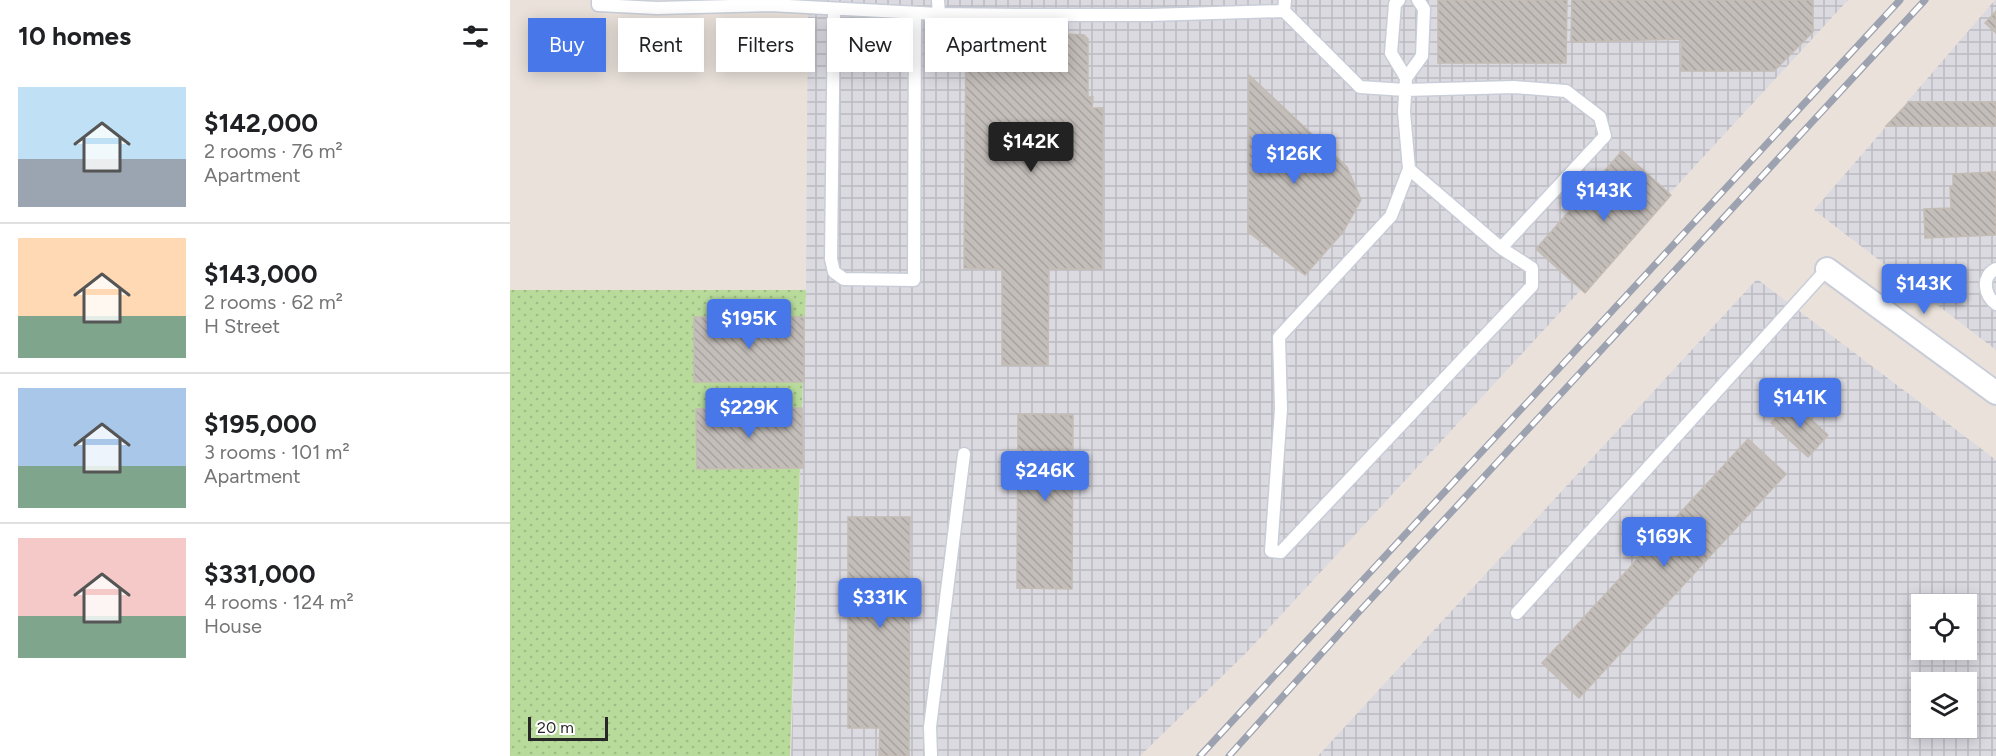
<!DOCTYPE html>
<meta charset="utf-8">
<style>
:root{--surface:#fff;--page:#f2f2f2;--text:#202124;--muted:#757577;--line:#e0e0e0;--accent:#4777e9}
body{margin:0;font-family:Figtree,sans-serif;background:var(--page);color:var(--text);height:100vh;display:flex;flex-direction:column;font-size:22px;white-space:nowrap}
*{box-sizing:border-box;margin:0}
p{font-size:20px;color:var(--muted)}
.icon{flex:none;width:33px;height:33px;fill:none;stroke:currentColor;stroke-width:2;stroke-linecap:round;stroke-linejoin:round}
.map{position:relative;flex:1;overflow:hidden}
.side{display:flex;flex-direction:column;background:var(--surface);width:510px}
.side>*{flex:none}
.banner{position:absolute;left:18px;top:18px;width:570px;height:54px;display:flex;gap:12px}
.buttons{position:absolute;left:1401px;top:594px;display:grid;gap:12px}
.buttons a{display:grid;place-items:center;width:66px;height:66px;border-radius:0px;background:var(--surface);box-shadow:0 3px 15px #0003;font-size:30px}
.scale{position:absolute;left:18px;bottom:15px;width:80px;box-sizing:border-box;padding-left:6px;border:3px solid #272727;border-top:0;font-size:16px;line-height:21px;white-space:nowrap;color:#272727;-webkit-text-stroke:4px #fff;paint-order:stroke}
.price{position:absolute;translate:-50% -51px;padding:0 14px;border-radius:6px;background:var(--accent);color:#fff;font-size:20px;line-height:39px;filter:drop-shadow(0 2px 3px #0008)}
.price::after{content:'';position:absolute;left:50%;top:36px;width:18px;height:14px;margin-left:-9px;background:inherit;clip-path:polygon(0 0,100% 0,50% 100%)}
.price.selected{background:#222;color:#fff}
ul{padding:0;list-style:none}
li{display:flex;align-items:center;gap:18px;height:150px;padding:0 18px}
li+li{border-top:2px solid var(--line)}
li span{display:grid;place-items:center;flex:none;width:168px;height:120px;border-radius:0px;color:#555}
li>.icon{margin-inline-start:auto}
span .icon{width:72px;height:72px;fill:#fffc;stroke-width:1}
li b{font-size:26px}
h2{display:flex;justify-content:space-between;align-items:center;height:72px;padding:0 18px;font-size:26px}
.tag{padding:0 21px;border-radius:0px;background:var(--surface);box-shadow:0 3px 15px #0003;font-size:21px;line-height:54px}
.tag.selected{background:var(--accent);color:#fff}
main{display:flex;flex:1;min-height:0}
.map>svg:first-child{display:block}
.industrial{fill:url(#industrial-grid);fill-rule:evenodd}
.grass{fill:url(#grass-dots)}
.building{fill:url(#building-back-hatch);stroke:#c4bcb4;stroke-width:1.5}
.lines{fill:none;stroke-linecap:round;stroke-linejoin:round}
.lane-casing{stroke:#c8cdd8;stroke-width:15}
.street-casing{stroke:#c8cdd8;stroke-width:26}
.lane{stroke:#fff;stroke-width:12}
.street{stroke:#fff;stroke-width:22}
.rail-casing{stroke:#9da2b0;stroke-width:7}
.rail{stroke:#fff;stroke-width:4.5;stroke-dasharray:14;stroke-linecap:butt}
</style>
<main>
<section class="side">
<h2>10 homes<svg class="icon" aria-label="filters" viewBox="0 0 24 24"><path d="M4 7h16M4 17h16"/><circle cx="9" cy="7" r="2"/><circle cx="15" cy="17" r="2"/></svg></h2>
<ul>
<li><span style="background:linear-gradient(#bfe0f5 60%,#9aa5b1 0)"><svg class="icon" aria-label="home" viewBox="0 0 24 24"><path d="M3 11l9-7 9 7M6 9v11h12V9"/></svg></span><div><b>$142,000</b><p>2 rooms · 76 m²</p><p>Apartment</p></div></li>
<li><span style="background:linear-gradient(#ffd9b3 65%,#7fa58c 0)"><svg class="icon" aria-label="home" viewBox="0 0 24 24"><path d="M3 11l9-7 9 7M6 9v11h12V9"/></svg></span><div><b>$143,000</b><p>2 rooms · 62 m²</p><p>H Street</p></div></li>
<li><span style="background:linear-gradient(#a9c7e8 65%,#7fa58c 0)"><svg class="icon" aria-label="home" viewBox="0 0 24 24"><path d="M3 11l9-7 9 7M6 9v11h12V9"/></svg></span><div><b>$195,000</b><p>3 rooms · 101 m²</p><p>Apartment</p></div></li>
<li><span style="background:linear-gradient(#f6c9c9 65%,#7fa58c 0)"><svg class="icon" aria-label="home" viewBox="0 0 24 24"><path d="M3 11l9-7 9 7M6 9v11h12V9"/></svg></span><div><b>$331,000</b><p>4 rooms · 124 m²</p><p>House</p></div></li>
</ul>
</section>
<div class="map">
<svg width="1486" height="756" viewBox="0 0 1486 756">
<defs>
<pattern id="industrial-grid" width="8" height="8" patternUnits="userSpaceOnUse" patternTransform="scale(1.5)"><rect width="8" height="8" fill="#dbdae1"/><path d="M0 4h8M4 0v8" fill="none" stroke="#bcbbc1"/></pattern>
<pattern id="grass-dots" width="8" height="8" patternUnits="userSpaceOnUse" patternTransform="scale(1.5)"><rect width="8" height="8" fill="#b8db9b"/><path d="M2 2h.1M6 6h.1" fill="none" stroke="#9ebc86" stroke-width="1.8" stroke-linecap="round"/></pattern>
<pattern id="building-back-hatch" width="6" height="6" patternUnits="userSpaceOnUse" patternTransform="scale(1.5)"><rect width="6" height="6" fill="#c4beba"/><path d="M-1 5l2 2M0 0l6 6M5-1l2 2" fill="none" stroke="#a8a3a0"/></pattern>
</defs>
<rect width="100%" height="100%" fill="#e9e1da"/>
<!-- industrial -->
<path class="industrial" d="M298,0H1338L736,653L630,756H281L296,290Z
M1485,0H1486V350L1304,210Z
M1247,279L1486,460V756H808ZM1412,604H1456V650H1412ZM1412,682H1456V728H1412Z"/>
<!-- grass -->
<path class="grass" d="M0,290H296L280,756H0Z"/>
<!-- building -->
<path class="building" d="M928,0H1057L1056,63H928Z
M1062,0H1303V32L1264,71H1171L1172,39L1061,42Z
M1486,11V33L1475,23Z
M479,27L555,28V34L574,35L578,39V97H583L582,108H593L592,269H539L538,365H492V269L454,268L456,39L461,34H479Z
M739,75L837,167L851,200L833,232L795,275L738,232Z
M1399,102H1486V126H1376Z
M1112,151L1161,195L1075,293L1026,249Z
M1486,172V235L1415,238L1414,209L1441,208L1440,187H1443V174Z
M184,317H294V382H184Z
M1281,401L1318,435L1298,457L1261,423Z
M292,408L293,468L187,469L186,409Z
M508,414L563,415L562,589L507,588Z
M1238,439L1276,474L1069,698L1032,663Z
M338,517H400L399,756H369L370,728H338Z"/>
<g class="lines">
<!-- lane casing -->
<g class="lane-casing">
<path id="lane" d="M88,0V5L147,8L259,5L429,14L509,15H639L774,11
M428,0L429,14
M775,0L774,11L850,87L895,90L1004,87L1056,91L1090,117L1095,136L991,248L899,169L894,112L896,78
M889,0L885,4L881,53L896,78L912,56L914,9L908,0
M324,9L321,259L324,272L334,279L404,280L405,13
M899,169L881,216L769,337L771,409L761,551L771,552L1022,286V268L991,248
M1486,269C1471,276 1474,295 1486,304
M1007,613L1317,269
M421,756L420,727L454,454"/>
</g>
<!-- street casing -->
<g class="street-casing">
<path id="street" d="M1317,269L1486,393"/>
</g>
<!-- lane -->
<use href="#lane" class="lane"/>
<!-- street -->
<use href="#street" class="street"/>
<!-- rail casing -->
<g class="rail-casing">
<path id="rail" d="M690,756L1390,0
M719,756L848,613L1415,0"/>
</g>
<!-- rail -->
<use href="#rail" class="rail"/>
</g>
</svg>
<div class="buttons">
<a><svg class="icon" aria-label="locate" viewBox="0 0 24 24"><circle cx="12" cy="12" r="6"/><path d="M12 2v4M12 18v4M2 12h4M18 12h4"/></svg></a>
<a><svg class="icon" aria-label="layers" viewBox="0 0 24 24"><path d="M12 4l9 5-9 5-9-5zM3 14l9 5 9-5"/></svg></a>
</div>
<div class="scale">20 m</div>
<b class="price selected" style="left:521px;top:173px">$142K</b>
<b class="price" style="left:784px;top:185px">$126K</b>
<b class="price" style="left:1094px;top:222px">$143K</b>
<b class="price" style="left:1414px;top:315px">$143K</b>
<b class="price" style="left:239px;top:350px">$195K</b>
<b class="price" style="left:1290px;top:429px">$141K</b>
<b class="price" style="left:239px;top:439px">$229K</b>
<b class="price" style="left:535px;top:502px">$246K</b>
<b class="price" style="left:1154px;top:568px">$169K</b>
<b class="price" style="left:370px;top:629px">$331K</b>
<div class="banner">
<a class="tag selected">Buy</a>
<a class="tag">Rent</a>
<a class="tag">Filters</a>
<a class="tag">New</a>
<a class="tag">Apartment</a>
</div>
</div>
</main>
